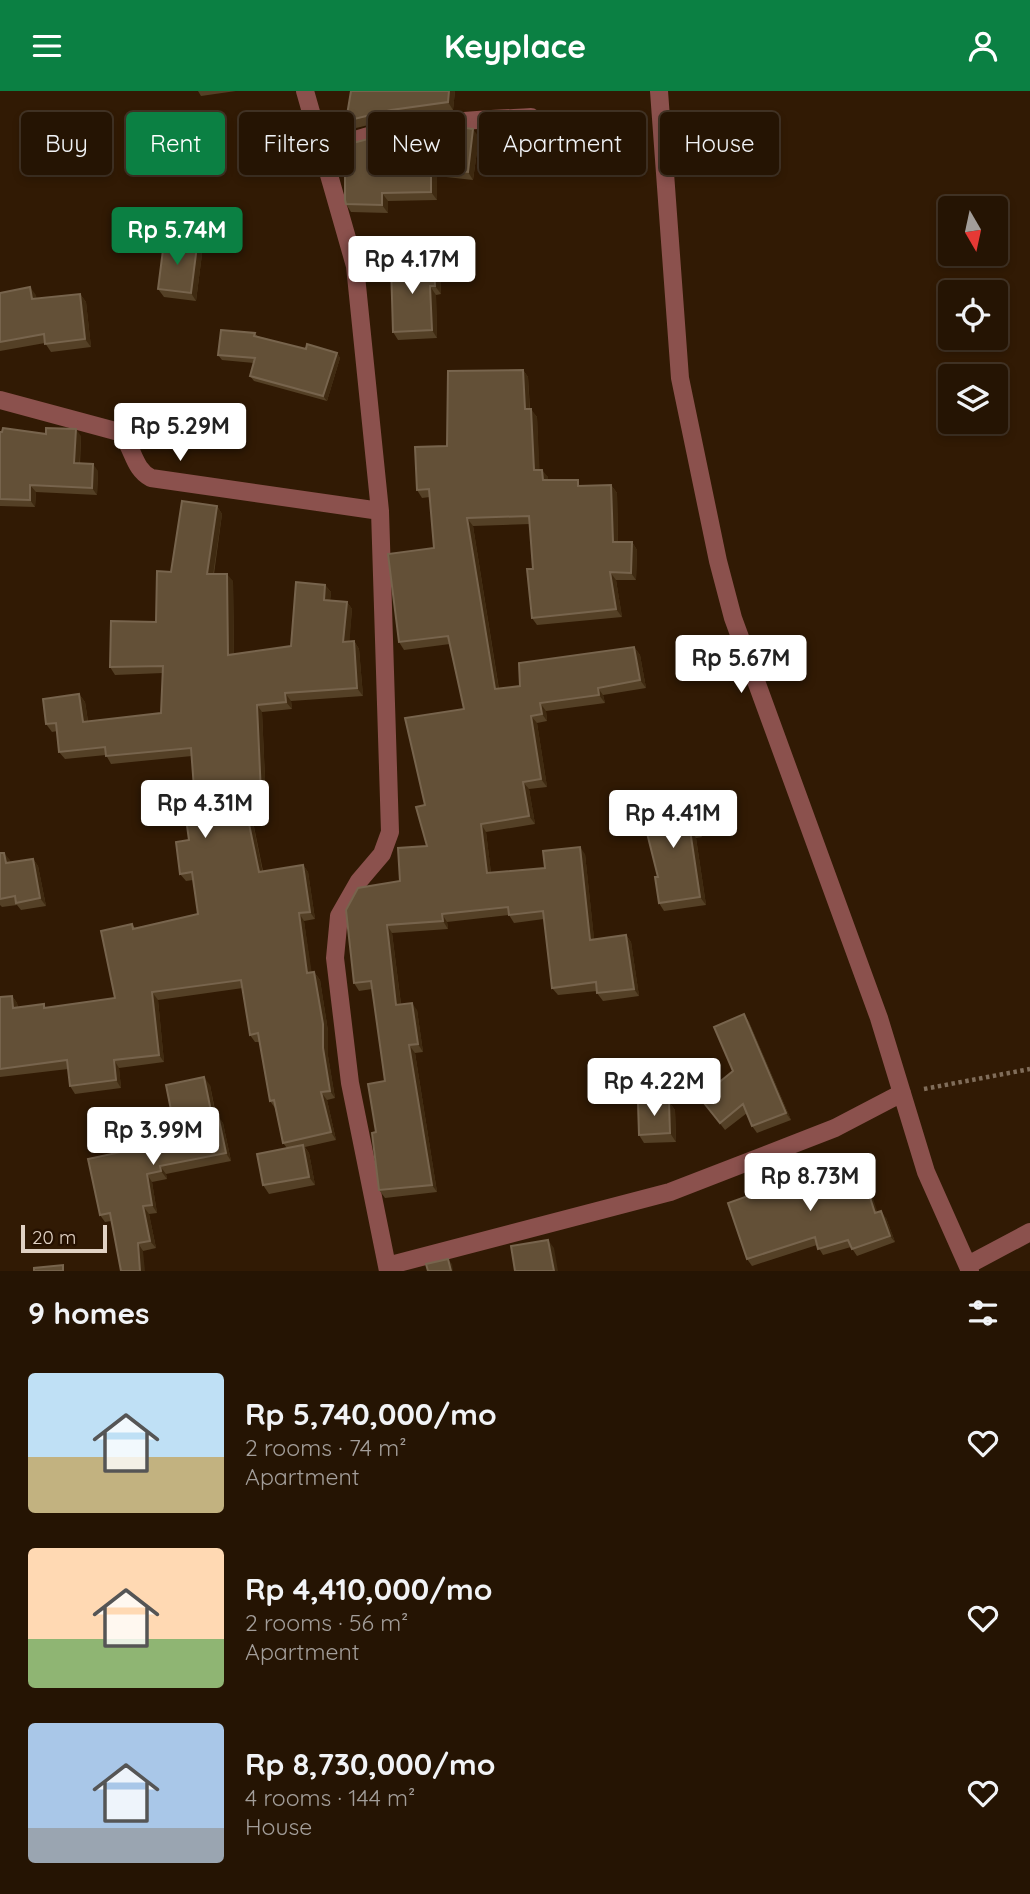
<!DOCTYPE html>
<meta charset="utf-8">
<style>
:root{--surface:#251403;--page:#312112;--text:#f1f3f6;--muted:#a39e9a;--line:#423325;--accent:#0b8043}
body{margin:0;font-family:Quicksand,sans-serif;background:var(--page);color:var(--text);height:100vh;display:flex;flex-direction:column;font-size:26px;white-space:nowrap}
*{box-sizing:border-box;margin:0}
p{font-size:23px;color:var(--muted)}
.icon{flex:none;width:38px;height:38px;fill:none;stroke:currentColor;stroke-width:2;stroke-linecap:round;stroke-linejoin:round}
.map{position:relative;height:1180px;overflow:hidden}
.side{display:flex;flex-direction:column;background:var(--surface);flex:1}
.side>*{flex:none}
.guide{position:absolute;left:21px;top:21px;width:989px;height:63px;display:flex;gap:14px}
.needle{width:46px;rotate:171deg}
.fabs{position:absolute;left:938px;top:105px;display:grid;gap:14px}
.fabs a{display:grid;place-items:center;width:70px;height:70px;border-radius:7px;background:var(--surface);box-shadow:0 4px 10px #0003,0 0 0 2px var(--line);font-size:35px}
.scale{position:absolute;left:21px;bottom:18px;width:86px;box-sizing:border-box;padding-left:7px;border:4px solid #e1d2c4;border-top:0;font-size:19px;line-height:24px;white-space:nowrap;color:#e1d2c4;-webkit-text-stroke:5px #261100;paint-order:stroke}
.price{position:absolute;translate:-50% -60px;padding:0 16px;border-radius:7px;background:#fff;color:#222;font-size:23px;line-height:46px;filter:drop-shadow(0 2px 4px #0008)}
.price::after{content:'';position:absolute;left:50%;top:42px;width:21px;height:16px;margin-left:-10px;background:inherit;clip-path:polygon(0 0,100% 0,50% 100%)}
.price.current{background:var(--accent);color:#fff}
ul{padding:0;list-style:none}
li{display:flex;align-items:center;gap:21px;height:175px;padding:0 28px}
li span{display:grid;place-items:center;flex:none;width:196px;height:140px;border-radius:7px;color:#555}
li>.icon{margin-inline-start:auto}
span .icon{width:84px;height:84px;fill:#fffc;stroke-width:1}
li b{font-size:30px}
h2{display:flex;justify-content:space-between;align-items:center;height:84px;padding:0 28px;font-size:30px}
.chip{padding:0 24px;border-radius:7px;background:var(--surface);box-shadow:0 4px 10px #0003,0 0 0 2px var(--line);font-size:24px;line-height:63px}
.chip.current{background:var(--accent);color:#fff}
header{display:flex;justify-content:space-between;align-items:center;height:91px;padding:0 28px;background:var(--accent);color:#fff;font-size:32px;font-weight:700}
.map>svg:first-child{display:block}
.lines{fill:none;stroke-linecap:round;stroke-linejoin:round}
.path{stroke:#806d5a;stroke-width:4.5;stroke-dasharray:3.5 3.5;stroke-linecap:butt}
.minor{stroke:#8b514d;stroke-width:18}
.wall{fill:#544026}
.shaded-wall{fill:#3f2a11}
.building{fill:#635037;stroke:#77644d;stroke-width:2}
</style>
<header><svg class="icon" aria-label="menu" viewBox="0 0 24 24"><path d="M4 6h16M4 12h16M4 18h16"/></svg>Keyplace<svg class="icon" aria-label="person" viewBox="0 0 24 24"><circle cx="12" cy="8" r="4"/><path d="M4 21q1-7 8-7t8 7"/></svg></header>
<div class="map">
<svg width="1030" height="1180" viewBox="0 0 1030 1180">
<rect width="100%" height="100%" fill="#311a04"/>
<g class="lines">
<!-- path -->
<path class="path" d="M924,998L1030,978"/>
<!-- minor -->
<path class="minor" d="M305,0L355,175L380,420L390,741L382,763L359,790L339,825L335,867L350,992L388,1180
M659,0L680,287L718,470L733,527L879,927L926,1081L970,1180
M321,62C391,31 456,30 531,26
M0,309L119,341C134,355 132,377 151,387L380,420
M968,1174L1030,1141
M387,1175L670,1101L835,1037L902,1002"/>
</g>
<!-- wall -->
<path class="wall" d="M198,0H236L201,5Z
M455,0L453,19L397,27L352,38L346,30Z
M479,46L473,89L437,85V109L388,110V122L351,121L346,113Z
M197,155L202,163L196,210L164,206L158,198Z
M434,172L440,180L441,203L436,204L437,247L398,249L393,241Z
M0,202L36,204V208L80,203L86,211L91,256L51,261L45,252L0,260Z
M255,242L257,245L306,258L337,262L340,267L327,310L254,290L250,285L254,272L222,269L218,264Z
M523,279L528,286L530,318L537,326L539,379L548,386V389L581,395L611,394L617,402L618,451H632L637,459L636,489H616L622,526L537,534L532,527L533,478L530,433L473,435L499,598L520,595L634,556L640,564L646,597L603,604L605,612L546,620L547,630L537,632L547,696L529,698L535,733L486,741L491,782L545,777L585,763L594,848L626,844L631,851L639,905L603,910L597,902V900L558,904L552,897L544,828L514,832L509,824L447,831L448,838L392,842L401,913L417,919L423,961L415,962L437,1101L385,1107L379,1099L376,1041L385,990L372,898L359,900L354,892L400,790L427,755L425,714L464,618L450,553L404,559L399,551L434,457L430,406L422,407L417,399L447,355Z
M0,341L81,345L80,373L98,380L97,404L36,401L35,416L0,415Z
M217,415L222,423L214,483L233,490L234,563L291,555L325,494L331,501L330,510L347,511L352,518L349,550H354L359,558L363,605L291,610L292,618L262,621L266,710L249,711L263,780L303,774L308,781L315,828L304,830L311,881H314L320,889L328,940V965L335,1007L327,1009L336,1049L305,1056L309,1062L315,1094L269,1103L263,1094L287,1057L283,1052L275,1017L270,1010L260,951H255L250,944L243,897L158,909L164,971L119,977L121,997L75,1003L70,995L68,978L0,986V906L12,905L17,912L18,917L44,913L46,917L115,907L132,833L135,837L198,823L193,789L186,790L180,783L189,749L195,711L192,665L111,673L106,664L65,668L59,661L57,640L52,641L46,633L79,603L85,611L88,630L161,622L163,582L115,584L110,576L156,531L171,481Z
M694,715L702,746L696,747L706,814L664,820L659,812L658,786Z
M0,762H4L10,772L33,768L38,775L46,815L21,819L17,814L2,816L0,814Z
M744,923L749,931L791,1029L757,1042L752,1035L747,1022L725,1039L700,1007L733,980Z
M210,994L216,1024L223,1032L231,1070L166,1083L167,1088L152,1091L157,1122L149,1123L156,1157L143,1160L111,1130L105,1131L100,1124L177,1049Z
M669,1011L675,1019L676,1051L644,1052L639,1044Z
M864,1079L877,1122L886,1127L895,1151L857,1165L851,1156L823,1164L817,1154L752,1175L747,1168L821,1085Z"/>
<!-- shaded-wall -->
<path class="shaded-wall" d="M449,0H455L453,19L448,11Z
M473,38L479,46L473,89L468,81Z
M431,77L437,85V109L431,101Z
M382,102L388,110V122L382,114Z
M197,155L202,163L196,210L191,202Z
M434,172L440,180L441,203L435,195Z
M430,195L436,204L437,247L432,239Z
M30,196L36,204L38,216L32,208Z
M80,203L86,211L91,256L85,248Z
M337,262L340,267L327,310L323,305Z
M523,279L528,286L530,326L525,318Z
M531,318L537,326L540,387L534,379Z
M76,338L81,345L79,380L74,372Z
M93,373L98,380L97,404L92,397Z
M542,379L548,386V397L543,389Z
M30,394L36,401L35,416L30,409Z
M611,394L617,402L618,458L613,451Z
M217,415L222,423L212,491L207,483Z
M467,427L473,435L500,606L495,598Z
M632,451L637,459L636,489L631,482Z
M610,481L616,489L622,526L616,518Z
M227,483L233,490L234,572L228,564Z
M325,494L331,501L329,517L324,509Z
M347,511L352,518L349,558L343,551Z
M354,550L359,558L363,605L357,597Z
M634,556L640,564L646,597L640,589Z
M598,597L603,604L605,612L599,604Z
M285,602L291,610L292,618L286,611Z
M79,603L85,611L89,638L83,631Z
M540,612L546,620L547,630L542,623Z
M257,614L262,621L266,710L261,703Z
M531,625L537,632L547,696L541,688Z
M523,691L529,698L535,733L529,725Z
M243,704L249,711L264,788L259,781Z
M689,707L694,715L702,746L696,738Z
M481,733L486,741L492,790L487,782Z
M690,739L696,747L706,814L700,806Z
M580,756L585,763L595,856L590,849Z
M4,762L10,769L12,780L6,772Z
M33,768L38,775L46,815L40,807Z
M303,774L308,781L315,828L310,821Z
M299,822L304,830L313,890L307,882Z
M442,823L447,831L448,838L443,830Z
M387,834L392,842L402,922L396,914Z
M626,844L631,851L639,905L634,898Z
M314,881L320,889L328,940V965L335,1007L330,1000L323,957Z
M152,901L158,909L164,971L159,964Z
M12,905L17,912L19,925L13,917Z
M412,912L417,919L423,961L418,953Z
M744,923L749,931L791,1029L786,1022Z
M409,954L415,962L437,1101L432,1094Z
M114,969L119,977L121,997L116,989Z
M204,986L210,994L217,1033L212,1025Z
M321,1001L327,1009L336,1049L331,1041Z
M669,1011L675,1019L676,1051L670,1042Z
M218,1024L223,1032L231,1070L226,1062Z
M303,1054L309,1062L315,1094L309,1086Z
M859,1072L864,1079L880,1129L875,1122Z
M160,1075L166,1083L167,1088L161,1080Z
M147,1083L152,1091L157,1122L152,1114Z
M143,1115L149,1123L156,1157L150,1150Z
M881,1120L886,1127L895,1151L890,1145Z
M548,1149L554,1157L558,1180H554Z
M138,1152L143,1160L145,1180H140Z
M448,1168L452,1173L453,1180H451Z"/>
<!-- building -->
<path class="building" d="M351,0H449L448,11L391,19L346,30Z
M446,34L473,38L468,81L431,77V101L382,102V114L346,113L345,109V54L395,41Z
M164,151L197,155L191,202L158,198Z
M434,172L435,195H430L432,239L393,241L391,173Z
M30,196L32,208L80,203L85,248L45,253L44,243L0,251V202Z
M221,239L255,242L254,245L306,258L307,253L337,262L323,305L250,285L255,267L218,264Z
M523,279L525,318H531L534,379H542L543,389H578V395L611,394L613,451H632L631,482L610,481L616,518L532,527L527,478H533L529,425L467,427L495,598L520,595L519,572L634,556L640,589L598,597L599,604L540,612L542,623L531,625L541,688L523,691L529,725L481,733L487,782L545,777L543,760L580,756L590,849L626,844L634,898L597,902L596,891L552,897L543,820L509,824L508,816L442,823L443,830L387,834L396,914L412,912L418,953L409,954L432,1094L379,1099L372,1042L376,1041L368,993L385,990L371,890L354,892L346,819L358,797L400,790L398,757L427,755L416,716L425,714L405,627L464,618L448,545L399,551L388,463L434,457L429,398L417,399L415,356L447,355L448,280Z
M3,337L46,343V337L76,338L74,372L93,373L92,397L30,394V409L0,408V341H2Z
M182,410L217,415L207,483H227L228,564L291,555L296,491L325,494L324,509L347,511L343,551L354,550L357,597L285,602L286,611L257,614L261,703L243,704L259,781L303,774L310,821L299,822L307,882L314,881L323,933V957L330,1000L321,1001L331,1041L283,1052L274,1009L270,1010L258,942L250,944L241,889L152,901L159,964L114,969L116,989L70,995L67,969L0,978V906L12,905L13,917L44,913V917L115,907L101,840L132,833L133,838L198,823L192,781L180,783L176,751L189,749L184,713L195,711L191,657L106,665L105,656L59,661L56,632L46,633L43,608L79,603L83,631L161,622L163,575L110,576L111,530L156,531L157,480L171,481Z
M689,707L696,738L690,739L700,806L659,812L655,786H658L641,718Z
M0,762H4L6,772L33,768L40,807L16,812L15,805L0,808Z
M744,923L786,1022L752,1035L743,1013L720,1032L700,1007L733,980L714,936Z
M204,986L212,1025L218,1024L226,1062L160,1075L161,1080L147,1083L152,1114L143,1115L150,1150L138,1152L140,1180H121L110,1122L100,1124L88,1068L177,1049L166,994Z
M669,1011L670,1042L639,1044L638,1012Z
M303,1054L309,1086L263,1094L257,1063Z
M859,1072L875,1122L881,1120L890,1145L852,1158L848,1149L818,1158L815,1146L747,1168L728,1112L796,1088L819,1082L820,1085Z
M548,1149L554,1180H515L511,1155Z
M448,1168L451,1180H428L426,1173Z
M63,1174V1180H34V1177Z"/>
</svg>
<div class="fabs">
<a><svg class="needle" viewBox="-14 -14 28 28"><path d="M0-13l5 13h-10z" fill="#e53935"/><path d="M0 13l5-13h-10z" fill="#a39e9a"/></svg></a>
<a><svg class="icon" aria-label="locate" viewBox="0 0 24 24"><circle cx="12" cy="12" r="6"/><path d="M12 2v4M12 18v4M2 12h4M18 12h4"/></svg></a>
<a><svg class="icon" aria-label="layers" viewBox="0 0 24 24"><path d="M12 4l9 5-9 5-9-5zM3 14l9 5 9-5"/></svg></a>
</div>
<div class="scale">20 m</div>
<b class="price current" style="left:177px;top:176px">Rp 5.74M</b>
<b class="price" style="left:412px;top:205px">Rp 4.17M</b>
<b class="price" style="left:180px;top:372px">Rp 5.29M</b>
<b class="price" style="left:741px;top:604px">Rp 5.67M</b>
<b class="price" style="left:205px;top:749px">Rp 4.31M</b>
<b class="price" style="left:673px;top:759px">Rp 4.41M</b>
<b class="price" style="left:654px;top:1027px">Rp 4.22M</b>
<b class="price" style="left:153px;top:1076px">Rp 3.99M</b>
<b class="price" style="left:810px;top:1122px">Rp 8.73M</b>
<div class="guide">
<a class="chip">Buy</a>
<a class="chip current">Rent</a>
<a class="chip">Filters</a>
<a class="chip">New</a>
<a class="chip">Apartment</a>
<a class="chip">House</a>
</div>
</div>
<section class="side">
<h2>9 homes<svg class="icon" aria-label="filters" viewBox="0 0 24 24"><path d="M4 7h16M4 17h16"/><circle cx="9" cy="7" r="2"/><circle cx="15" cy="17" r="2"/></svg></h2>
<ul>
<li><span style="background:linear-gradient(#bfe0f5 60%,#c2b280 0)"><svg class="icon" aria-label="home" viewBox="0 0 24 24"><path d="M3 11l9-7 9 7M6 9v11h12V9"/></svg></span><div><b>Rp 5,740,000/mo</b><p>2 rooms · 74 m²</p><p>Apartment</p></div><svg class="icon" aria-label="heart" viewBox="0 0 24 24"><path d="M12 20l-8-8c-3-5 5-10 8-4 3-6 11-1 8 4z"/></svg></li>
<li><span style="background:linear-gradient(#ffd9b3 65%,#8fb573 0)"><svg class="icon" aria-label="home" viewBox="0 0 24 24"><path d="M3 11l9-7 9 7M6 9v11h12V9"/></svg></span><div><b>Rp 4,410,000/mo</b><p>2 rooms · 56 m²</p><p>Apartment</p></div><svg class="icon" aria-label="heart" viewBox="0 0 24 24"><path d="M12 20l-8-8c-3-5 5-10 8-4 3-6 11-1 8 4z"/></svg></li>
<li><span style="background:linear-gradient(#a9c7e8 75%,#9aa5b1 0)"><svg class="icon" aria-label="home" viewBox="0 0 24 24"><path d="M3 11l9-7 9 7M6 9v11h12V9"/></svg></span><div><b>Rp 8,730,000/mo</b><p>4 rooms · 144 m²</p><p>House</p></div><svg class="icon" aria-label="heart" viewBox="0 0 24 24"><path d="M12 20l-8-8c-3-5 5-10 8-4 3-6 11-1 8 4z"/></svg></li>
</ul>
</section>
